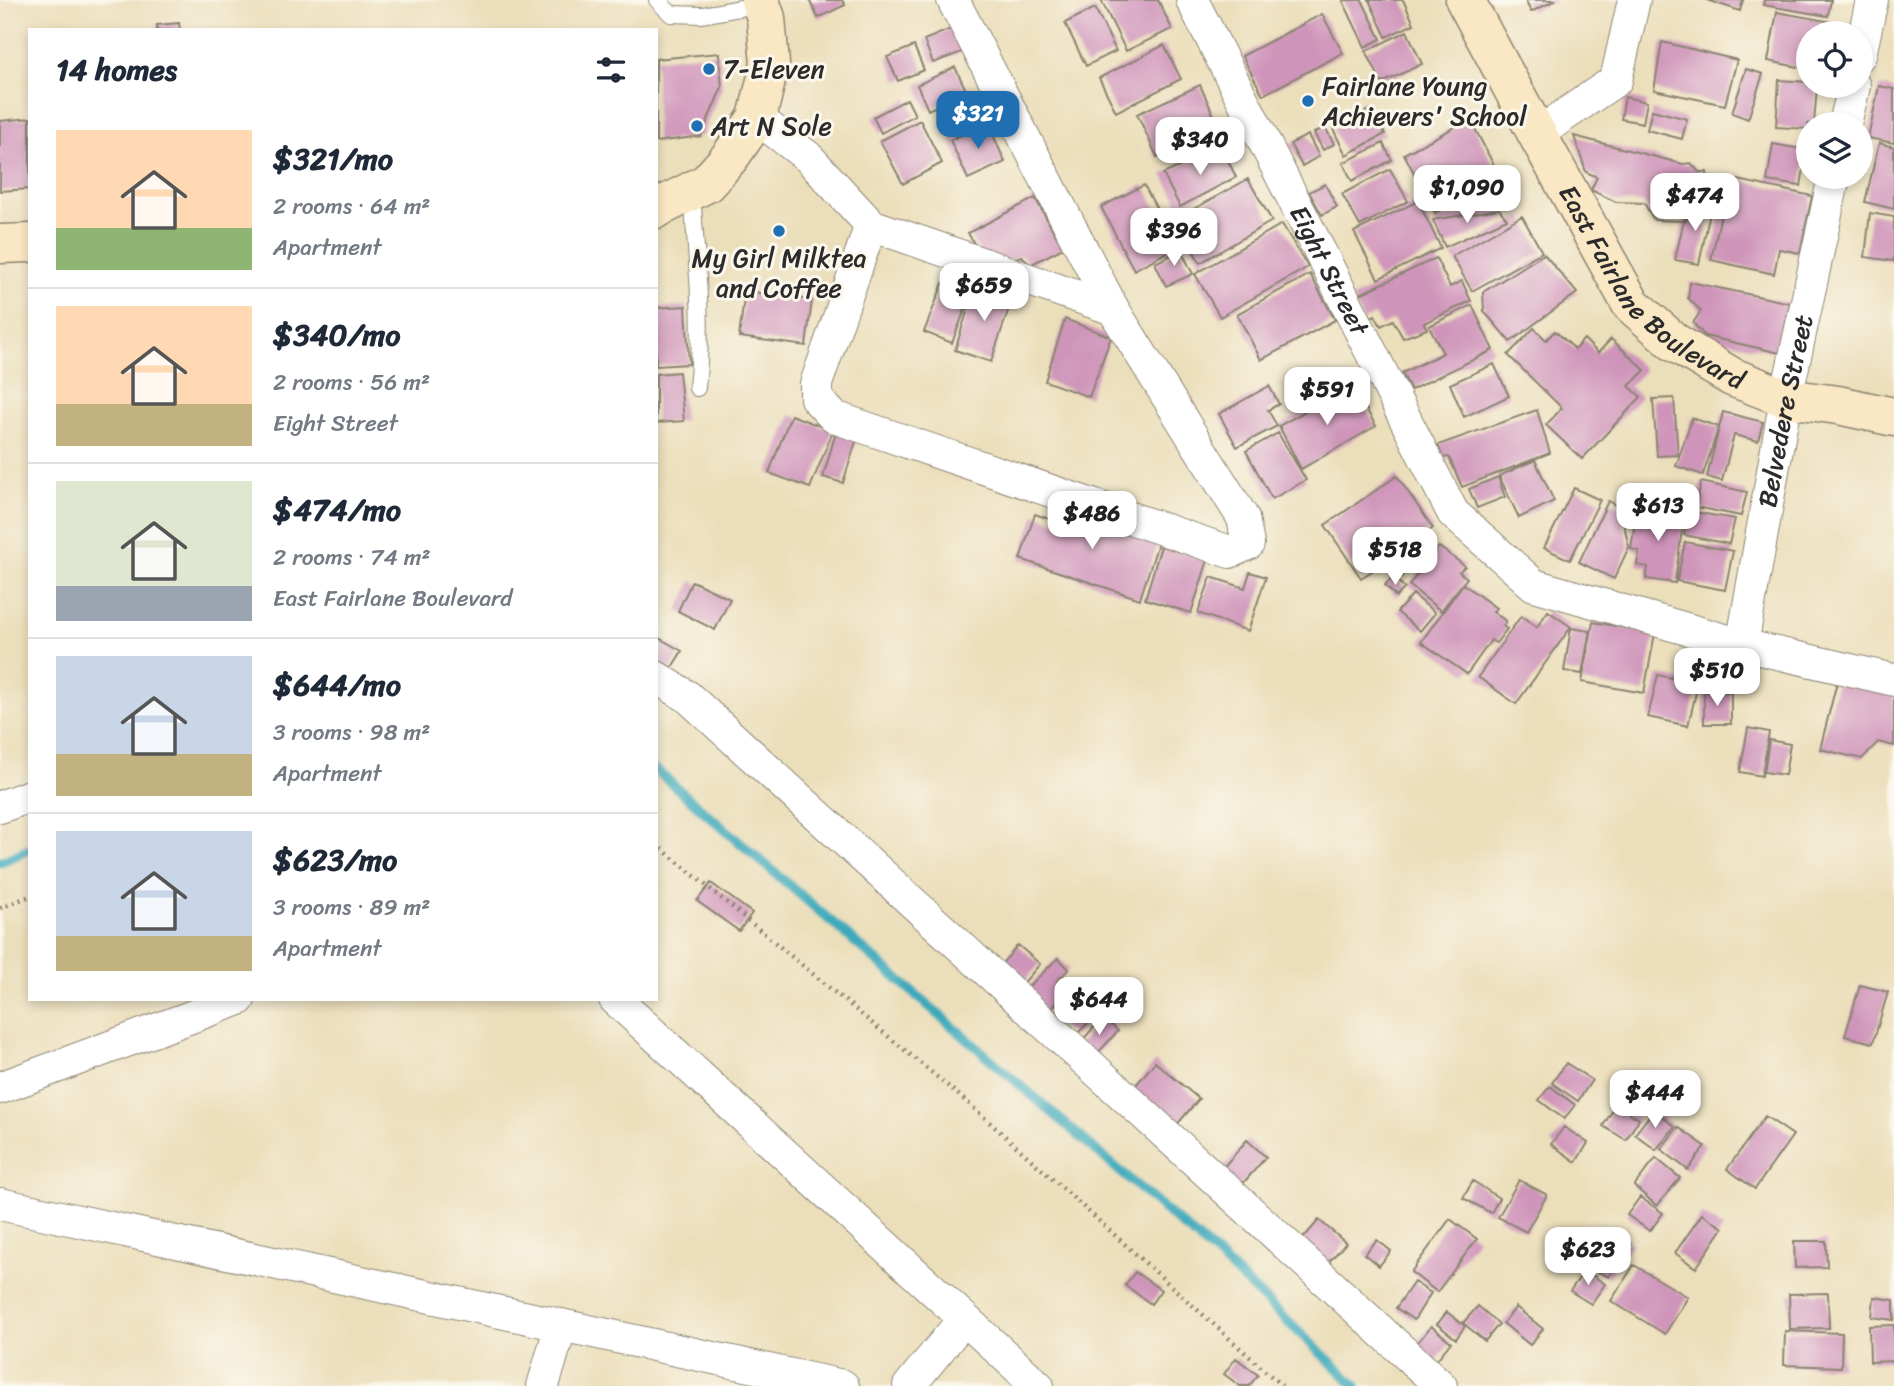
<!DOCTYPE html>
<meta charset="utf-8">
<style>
:root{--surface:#fff;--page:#f6f6f7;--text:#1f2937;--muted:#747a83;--line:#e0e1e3;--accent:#1f6fb2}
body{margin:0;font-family:Sriracha,sans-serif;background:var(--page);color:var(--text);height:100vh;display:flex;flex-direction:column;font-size:26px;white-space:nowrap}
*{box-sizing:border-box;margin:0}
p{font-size:23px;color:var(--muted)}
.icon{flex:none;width:38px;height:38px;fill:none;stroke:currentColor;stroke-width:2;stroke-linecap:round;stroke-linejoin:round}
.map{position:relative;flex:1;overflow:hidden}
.panel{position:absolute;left:28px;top:28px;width:630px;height:973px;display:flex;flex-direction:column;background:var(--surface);border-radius:0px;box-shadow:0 4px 10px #0003}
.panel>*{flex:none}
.tools{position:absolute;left:1796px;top:21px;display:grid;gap:14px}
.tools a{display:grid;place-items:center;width:77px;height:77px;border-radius:50%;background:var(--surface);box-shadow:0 4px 10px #0003;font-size:35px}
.price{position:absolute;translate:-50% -60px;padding:0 16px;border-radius:14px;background:#fff;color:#222;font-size:23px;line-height:46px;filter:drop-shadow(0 2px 4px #0008)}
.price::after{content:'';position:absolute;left:50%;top:42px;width:21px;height:16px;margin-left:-10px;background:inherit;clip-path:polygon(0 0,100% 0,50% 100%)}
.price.current{background:var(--accent);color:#fff}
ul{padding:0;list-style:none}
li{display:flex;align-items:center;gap:21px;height:175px;padding:0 28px}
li+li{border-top:2px solid var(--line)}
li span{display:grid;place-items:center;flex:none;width:196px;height:140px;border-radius:0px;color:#555}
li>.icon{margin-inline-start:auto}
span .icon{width:84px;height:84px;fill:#fffc;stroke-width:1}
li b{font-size:30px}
h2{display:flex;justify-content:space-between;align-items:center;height:84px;padding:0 28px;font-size:30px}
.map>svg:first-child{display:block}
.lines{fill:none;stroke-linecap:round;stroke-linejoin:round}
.stream{stroke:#3daabb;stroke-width:10}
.building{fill:#cf94ba}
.lane-casing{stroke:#8b8472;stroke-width:18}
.street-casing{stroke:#8b8472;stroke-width:34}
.secondary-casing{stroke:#8b8472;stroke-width:41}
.path{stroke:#8b8472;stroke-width:4.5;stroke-dasharray:2 5;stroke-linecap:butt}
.lane{stroke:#fff;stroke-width:16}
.street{stroke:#fff;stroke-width:32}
.secondary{stroke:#fae7c3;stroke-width:38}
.poi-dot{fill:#1f6fb2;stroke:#fbf7ec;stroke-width:2.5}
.labels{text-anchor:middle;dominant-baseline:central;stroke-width:6;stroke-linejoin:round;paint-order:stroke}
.poi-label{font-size:26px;fill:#2b2b2b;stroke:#fbf7ec;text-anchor:start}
.street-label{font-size:26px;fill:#2b2b2b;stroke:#fbf7ec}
</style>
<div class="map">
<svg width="1894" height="1386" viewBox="0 0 1894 1386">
<rect width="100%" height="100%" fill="#fbf7ec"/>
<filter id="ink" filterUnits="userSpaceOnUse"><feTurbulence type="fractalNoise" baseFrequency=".0143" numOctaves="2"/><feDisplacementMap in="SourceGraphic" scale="14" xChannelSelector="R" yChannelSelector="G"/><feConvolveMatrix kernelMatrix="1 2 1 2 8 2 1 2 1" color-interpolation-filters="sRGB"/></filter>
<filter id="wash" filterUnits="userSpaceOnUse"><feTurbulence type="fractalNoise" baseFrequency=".00686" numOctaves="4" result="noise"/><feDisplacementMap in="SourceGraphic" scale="28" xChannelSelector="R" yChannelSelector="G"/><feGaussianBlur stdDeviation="1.57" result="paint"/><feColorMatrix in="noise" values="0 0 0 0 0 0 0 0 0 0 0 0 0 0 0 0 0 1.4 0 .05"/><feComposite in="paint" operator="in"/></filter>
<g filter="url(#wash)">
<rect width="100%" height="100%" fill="#ebdeba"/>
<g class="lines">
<!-- stream -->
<path class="stream" d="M656,770L1218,1256L1356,1386
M0,862L30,849"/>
</g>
<g id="blocks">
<!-- building -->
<path class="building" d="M809,0H842L845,5L818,18Z
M1101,0H1158L1172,29L1126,51Z
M1346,0H1362L1381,39L1365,47L1343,1Z
M1369,0H1403L1414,24L1386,37Z
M1525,0H1556L1531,12Z
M1707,0H1743L1740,11Z
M1764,0H1831L1828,16L1763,5Z
M1095,8L1116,51L1086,66L1065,23Z
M1777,12L1832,22L1830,33H1808V69L1768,61Z
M1322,14L1343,53L1263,95L1242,56Z
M179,23L180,30H157V25Z
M953,28L962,52L933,63L924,40Z
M1407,31L1422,64L1382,83L1366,51Z
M1662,42L1737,60L1725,105L1654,90Z
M1164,45L1181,79L1116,112L1099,78Z
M914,46L924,70L898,81L887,57Z
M719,53L722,87L701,136L656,142V59Z
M955,67L967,92L928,110L917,85Z
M1746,69L1763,74L1748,119L1732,113Z
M1779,80L1808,82V86H1817L1814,124H1808V129L1776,127Z
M1200,85L1220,129L1157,157L1137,114Z
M1879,86L1894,89V143L1868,138Z
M1625,97L1647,102L1643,123L1621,119Z
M907,99L915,115L881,133L873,117Z
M1371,109L1385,134L1346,155L1333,129Z
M1652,110L1687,119L1682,139L1647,130Z
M30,118V189L0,191V121Z
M1470,119L1501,179L1435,213L1404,154Z
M920,120L942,163L903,184L880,141Z
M988,123L1005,162L968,179L950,140Z
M1325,127L1334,144L1323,150L1314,133Z
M1308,135L1319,156L1302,166L1290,144Z
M1574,136L1683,164L1691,163L1699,172H1707L1708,188L1683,221L1654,220L1644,203L1616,202L1591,190L1597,177L1586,172Z
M1383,143L1392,160L1352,181L1343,163Z
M1879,143L1894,147V209L1865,202Z
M1773,144L1807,150L1801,186L1767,181Z
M1222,148L1236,177L1180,207L1163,174Z
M1390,169L1408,201L1360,226L1342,194Z
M1729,178L1812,196L1800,253L1779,249L1774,274L1711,260Z
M1248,179L1272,221L1200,263L1176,219Z
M1325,184L1337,207L1322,215L1309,192Z
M1144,185L1177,247L1134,270L1101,207Z
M1710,193L1714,194L1699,264L1675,260L1683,224Z
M1035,198L1063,248L1030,265L1022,256L1008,261L980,254L968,233Z
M1418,201L1441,248L1378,279L1354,232Z
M1499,209L1507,219L1445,247L1433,220Z
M1870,213L1894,217V261L1865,257Z
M1522,216L1542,252L1472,291L1452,256Z
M1282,224L1308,267L1220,317L1195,274Z
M1181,250L1193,274L1166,286L1155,263Z
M1544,254L1577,293L1510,342L1484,311L1483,292Z
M1436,258L1450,287L1462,281L1471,301L1424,323L1427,329L1403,338L1393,320L1381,326L1375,315L1363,321L1352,298Z
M1310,274L1335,320L1261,360L1237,314Z
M1690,282L1790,303L1780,353L1705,336L1693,323L1701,311L1688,298Z
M943,283L971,294L952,343L924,332Z
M976,284L1013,296L991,362L955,350Z
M745,291L812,300L806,346L739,337Z
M1472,305L1493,350L1411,390L1402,373L1443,353L1429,326Z
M686,306L689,364L656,366V308Z
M1065,319L1111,337L1089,397L1045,381Z
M1534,328L1546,340L1555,331L1575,349L1584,339L1598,353L1611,339L1645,370L1629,386L1641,397L1582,459L1546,425L1562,408L1508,355Z
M1494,364L1509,396L1464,417L1450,384Z
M679,372L684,421L656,423V374Z
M1352,385L1376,426L1301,469L1279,426Z
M1269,386L1279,404L1268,410L1277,426L1237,447L1219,414Z
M1674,398L1678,455L1657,456L1653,399Z
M1537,410L1550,453L1462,487L1449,457L1443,458L1438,445Z
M1723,412L1763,422L1758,441L1734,435L1722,481L1707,477Z
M791,415L833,431L810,488L769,473Z
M1692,418L1719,427L1703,475L1676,466Z
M836,432L857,438L843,483L823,477Z
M1278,433L1306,480L1272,499L1246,451Z
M1535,460L1554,501L1519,518L1499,476Z
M1397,476L1433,528L1420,536L1424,543L1414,550L1403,542L1376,560L1380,566L1361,578L1325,525Z
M1498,477L1505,497L1477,508L1469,489Z
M1701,482L1747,492L1741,516L1696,507Z
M1574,488L1600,500L1570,560L1544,548Z
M1608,501L1628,511L1623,521L1629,547L1614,579L1579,562Z
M1076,506L1158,543L1140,599L1020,559L1035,514L1060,523Z
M1637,508L1684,514L1675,583L1646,579L1648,567L1637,565L1639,551L1631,549Z
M1688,511L1735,519L1729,544L1684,535Z
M1685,542L1733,551L1725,590L1677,581Z
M1161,546L1208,560L1191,613L1145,599Z
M1439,547L1465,566L1459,572L1467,578L1441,611L1409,585Z
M1398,550L1414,559L1402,577L1387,568Z
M1250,572L1266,577L1248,631L1198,613L1211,577L1245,588Z
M1393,577L1405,588L1396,597L1385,585Z
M692,581L730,599L715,630L678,611Z
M1463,584L1496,608L1493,612L1506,621L1503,626L1507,629L1496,643L1491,640L1467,674L1421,642Z
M1413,594L1435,613L1420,631L1397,612Z
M1548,611L1571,627L1516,704L1478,677L1521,616L1537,627Z
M1593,622L1655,633L1644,693L1582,682Z
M1571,628L1590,631L1582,674L1564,671Z
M659,638L682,651L669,672L656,665V642Z
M1839,674L1894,687V746L1878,742L1862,759L1820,749Z
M1658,675L1698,684L1688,726L1648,717Z
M1704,692H1731V724H1704Z
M1748,728L1769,732L1762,776L1740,772Z
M1769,740L1790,744L1785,775L1764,772Z
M711,883L752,913L739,931L697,901Z
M1018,945L1040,964L1021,986L999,967Z
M1058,958L1069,969L1057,981L1068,992L1045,1014L1023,992Z
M1860,985L1888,992L1873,1043L1845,1036Z
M1073,994L1095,1016L1074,1037L1052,1016Z
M1103,1017L1118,1031L1095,1056L1080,1043Z
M1155,1062L1199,1099L1174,1128L1131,1091Z
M1566,1063L1592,1080L1578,1101L1552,1083Z
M1550,1086L1575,1105L1564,1119L1539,1100Z
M1616,1105L1639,1119L1626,1140L1603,1126Z
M1654,1110L1675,1127L1656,1150L1635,1134Z
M1765,1116L1793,1135L1755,1189L1727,1169Z
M1564,1127L1588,1143L1576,1162L1551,1144Z
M1678,1127L1705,1146L1688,1170L1661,1149Z
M1247,1140L1266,1157L1239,1188L1220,1171Z
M1656,1158L1680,1178L1657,1206L1634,1186Z
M1519,1180L1547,1195L1526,1232L1498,1217Z
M1473,1181L1499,1198L1491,1213L1463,1198Z
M1640,1197L1663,1213L1650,1231L1627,1215Z
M1702,1214L1723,1228L1696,1268L1675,1253Z
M1450,1219L1477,1239L1437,1292L1411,1272Z
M1319,1220L1346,1243L1326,1265L1300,1242Z
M1611,1230L1631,1244L1620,1260L1600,1247Z
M1377,1240L1391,1251L1379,1266L1364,1254Z
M1794,1241H1826L1827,1267L1795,1268Z
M1592,1252L1615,1263L1609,1277L1585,1266Z
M1634,1265L1688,1297L1665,1334L1611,1301Z
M1585,1270L1605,1284L1591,1304L1570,1291Z
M1135,1272L1161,1290L1151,1304L1125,1285Z
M1414,1282L1431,1293L1414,1320L1396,1308Z
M1828,1293L1829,1328L1790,1329L1789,1294Z
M1874,1297L1894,1300V1320L1872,1317Z
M1478,1306L1499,1324L1485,1341L1463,1323Z
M1516,1307L1543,1329L1530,1345L1503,1323Z
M1447,1312L1465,1326L1456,1339L1437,1324Z
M1894,1325V1361L1870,1362L1869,1326Z
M1431,1326L1451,1342L1435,1362L1415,1346Z
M1785,1331L1842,1333L1841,1367L1784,1365Z
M1236,1358L1258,1375L1249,1386H1240L1224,1374Z"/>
</g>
</g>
<g filter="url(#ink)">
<use href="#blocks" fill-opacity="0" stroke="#8b8472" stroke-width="2"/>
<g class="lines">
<!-- lane casing -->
<g class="lane-casing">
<path id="lane" d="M657,0L671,14L702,15L762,4
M692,191C696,256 704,322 697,388"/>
</g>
<!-- street casing -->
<g class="street-casing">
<g id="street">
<path id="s1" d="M1192,0L1453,513L1534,585L1742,645L1894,680"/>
<path d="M1860,55L1872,0"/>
<path d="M757,118L808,157L871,225L1113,309"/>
<path d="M1845,124L1854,86"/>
<path d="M1537,134L1616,80L1634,0"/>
<path d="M871,225L816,384V398L834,417L1230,552L1248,544L1243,518L1113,309L953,0"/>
<path id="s2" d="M1742,645L1786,398L1834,177"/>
<path d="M656,677L688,697L1441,1386"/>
<path d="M0,807L30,796"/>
<path d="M615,999L1038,1386"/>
<path d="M0,1088L239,999"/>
<path d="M0,1204L843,1386"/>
<path d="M543,1386L561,1325"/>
<path d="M909,1386L964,1319"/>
</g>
</g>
<!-- secondary casing -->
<g class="secondary-casing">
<g id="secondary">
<path id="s3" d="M1465,0L1537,134L1631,304L1674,342L1732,377L1786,398L1838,405L1894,417"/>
<path d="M656,209L707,183L730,157L757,118L770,64L766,18L760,0"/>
<path d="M0,244L30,243"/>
</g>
</g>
<!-- path -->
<path class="path" d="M656,844L966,1101L1282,1386
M0,908L30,896"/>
<!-- lane -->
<use href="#lane" class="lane"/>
<!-- street -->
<use href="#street" class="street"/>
<!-- secondary -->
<use href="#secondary" class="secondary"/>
</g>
</g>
<!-- markers -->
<g class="poi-dot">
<circle cx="709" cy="69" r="7"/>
<circle cx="1308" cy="101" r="7"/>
<circle cx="697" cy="126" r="7"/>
<circle cx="779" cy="231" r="7"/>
</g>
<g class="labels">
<!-- poi labels -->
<g class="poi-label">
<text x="723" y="69">7-Eleven</text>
<text x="1322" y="86">Fairlane Young<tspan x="1322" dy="30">Achievers' School</tspan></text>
<text x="711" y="126">Art N Sole</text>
<text x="779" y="258" text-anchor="middle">My Girl Milktea<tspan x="779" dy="30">and Coffee</tspan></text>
</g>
<!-- street labels -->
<g class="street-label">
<text stroke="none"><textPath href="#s1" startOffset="303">Eight Street</textPath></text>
<text stroke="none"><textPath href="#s3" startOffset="348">East Fairlane Boulevard</textPath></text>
<text stroke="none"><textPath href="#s2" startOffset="238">Belvedere Street</textPath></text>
</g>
</g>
</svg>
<div class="tools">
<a><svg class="icon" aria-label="locate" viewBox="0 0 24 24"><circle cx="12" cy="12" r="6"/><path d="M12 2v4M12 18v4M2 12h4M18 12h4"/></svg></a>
<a><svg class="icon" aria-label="layers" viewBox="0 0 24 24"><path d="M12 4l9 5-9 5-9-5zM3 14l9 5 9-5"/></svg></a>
</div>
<b class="price current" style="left:978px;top:151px">$321</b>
<b class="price" style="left:1200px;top:177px">$340</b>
<b class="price" style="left:1467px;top:225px">$1,090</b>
<b class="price" style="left:1695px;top:233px">$474</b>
<b class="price" style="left:1174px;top:268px">$396</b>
<b class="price" style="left:984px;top:323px">$659</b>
<b class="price" style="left:1327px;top:427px">$591</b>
<b class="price" style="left:1658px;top:543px">$613</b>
<b class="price" style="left:1092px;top:551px">$486</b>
<b class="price" style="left:1395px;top:587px">$518</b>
<b class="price" style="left:1717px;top:708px">$510</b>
<b class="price" style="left:1099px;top:1037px">$644</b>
<b class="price" style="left:1655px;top:1130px">$444</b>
<b class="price" style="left:1588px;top:1287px">$623</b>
<section class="panel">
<h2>14 homes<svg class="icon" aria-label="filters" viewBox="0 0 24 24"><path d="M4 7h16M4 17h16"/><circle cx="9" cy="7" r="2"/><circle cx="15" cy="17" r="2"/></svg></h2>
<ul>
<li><span style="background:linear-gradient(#ffd9b3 70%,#8fb573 0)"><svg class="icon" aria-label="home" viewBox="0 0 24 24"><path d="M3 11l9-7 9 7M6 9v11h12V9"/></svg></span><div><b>$321/mo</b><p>2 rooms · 64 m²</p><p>Apartment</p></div></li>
<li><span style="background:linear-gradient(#ffd9b3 70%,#c2b280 0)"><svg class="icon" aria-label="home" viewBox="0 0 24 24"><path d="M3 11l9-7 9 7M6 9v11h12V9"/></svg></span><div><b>$340/mo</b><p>2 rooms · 56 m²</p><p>Eight Street</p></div></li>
<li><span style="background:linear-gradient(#dfe7d0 75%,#9aa5b1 0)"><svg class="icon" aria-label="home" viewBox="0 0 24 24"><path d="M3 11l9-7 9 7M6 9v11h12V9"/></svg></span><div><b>$474/mo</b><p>2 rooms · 74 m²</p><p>East Fairlane Boulevard</p></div></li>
<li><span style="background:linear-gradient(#c9d6e8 70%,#c2b280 0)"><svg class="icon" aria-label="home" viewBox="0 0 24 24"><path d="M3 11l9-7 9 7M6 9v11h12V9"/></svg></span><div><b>$644/mo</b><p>3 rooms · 98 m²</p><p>Apartment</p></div></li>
<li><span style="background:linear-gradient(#c9d6e8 75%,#c2b280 0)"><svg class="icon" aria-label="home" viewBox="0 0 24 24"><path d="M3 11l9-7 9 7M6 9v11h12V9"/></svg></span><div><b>$623/mo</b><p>3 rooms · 89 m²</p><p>Apartment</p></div></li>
</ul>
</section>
</div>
